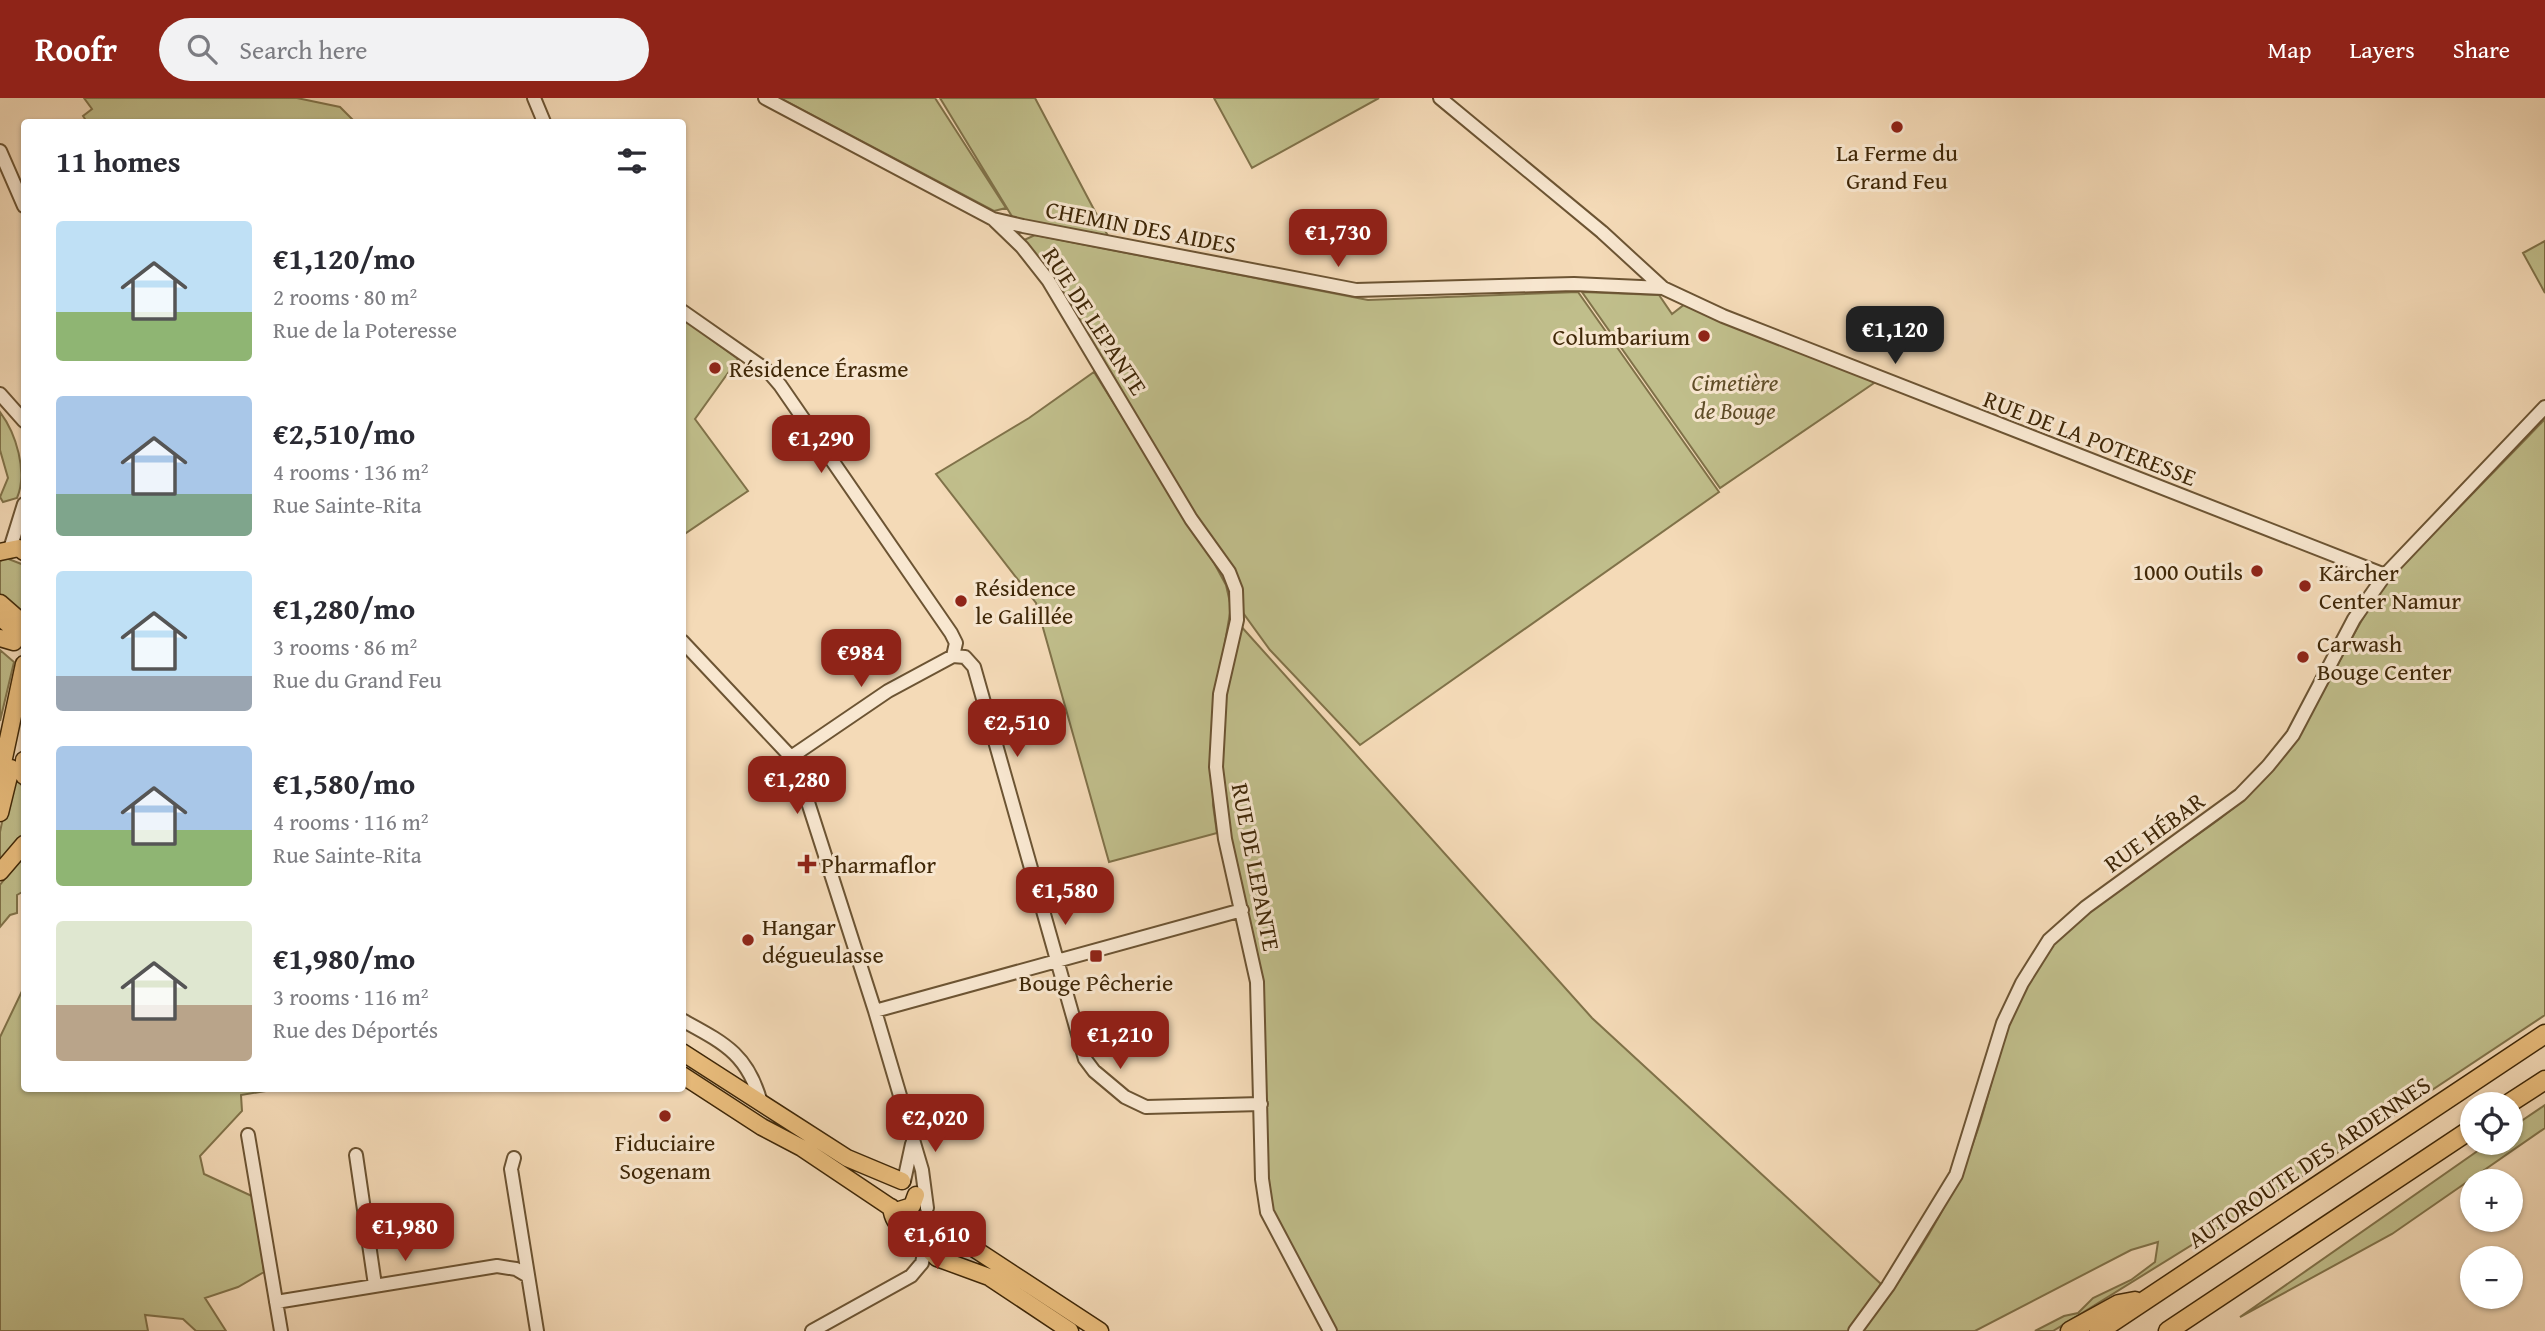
<!DOCTYPE html>
<meta charset="utf-8">
<style>
:root{--surface:#fff;--page:#f2f2f3;--text:#2b2b33;--muted:#7c7c81;--accent:#8f2418}
body{margin:0;font-family:"Gentium Book Plus",serif;background:var(--page);color:var(--text);height:100vh;display:flex;flex-direction:column;font-size:26px;white-space:nowrap}
*{box-sizing:border-box;margin:0}
p{font-size:23px;color:var(--muted)}
.icon{flex:none;width:38px;height:38px;fill:none;stroke:currentColor;stroke-width:2;stroke-linecap:round;stroke-linejoin:round}
.map{position:relative;flex:1;overflow:hidden}
.details{position:absolute;left:21px;top:21px;width:665px;height:973px;display:flex;flex-direction:column;background:var(--surface);border-radius:7px;box-shadow:0 2px 5px #0004}
.details>*{flex:none}
.tools{position:absolute;left:2460px;top:994px;display:grid;gap:14px}
.tools a{display:grid;place-items:center;width:63px;height:63px;border-radius:50%;background:var(--surface);box-shadow:0 2px 5px #0004;font-size:35px}
.price{position:absolute;translate:-50% -60px;padding:0 16px;border-radius:14px;background:var(--accent);color:#fff;font-size:23px;line-height:46px;filter:drop-shadow(0 2px 4px #0008)}
.price::after{content:'';position:absolute;left:50%;top:42px;width:21px;height:16px;margin-left:-10px;background:inherit;clip-path:polygon(0 0,100% 0,50% 100%)}
.price.selected{background:#222;color:#fff}
ul{padding:0;list-style:none}
li{display:flex;align-items:center;gap:21px;height:175px;padding:0 35px}
li span{display:grid;place-items:center;flex:none;width:196px;height:140px;border-radius:7px;color:#555}
li>.icon{margin-inline-start:auto}
span .icon{width:84px;height:84px;fill:#fffc;stroke-width:1}
li b{font-size:30px}
h2{display:flex;justify-content:space-between;align-items:center;height:84px;padding:0 35px;font-size:30px}
header{display:flex;align-items:center;gap:42px;box-sizing:border-box;height:98px;padding:0 35px;background:var(--accent);color:#fff}
header strong{font-size:33px}
nav{display:flex;gap:38px;margin-inline-start:auto;font-size:24px}
.search{width:490px;height:63px;background:var(--page);display:flex;align-items:center;gap:18px;box-sizing:border-box;padding:0 24px;border-radius:38px;color:var(--muted);font-size:26px}
.map>svg:first-child{display:block}
.green{fill:#c0be8b;stroke:#807249;stroke-width:2}
.lines{fill:none;stroke-linecap:round;stroke-linejoin:round}
.minor-casing{stroke:#6c5433;stroke-width:16}
.major-casing{stroke:#3f2707;stroke-width:19}
.highway-casing{stroke:#3f2707;stroke-width:21}
.minor{stroke:#f8e7d0;stroke-width:12}
.major{stroke:#eabd7c;stroke-width:16}
.highway{stroke:#eabd7c;stroke-width:18}
.poi-dot{fill:#8f2418;stroke:#f8e7d0;stroke-width:2.5}
.labels{text-anchor:middle;dominant-baseline:central;stroke-width:6;stroke-linejoin:round;paint-order:stroke}
.poi-label{font-size:24px;fill:#3f2707;stroke:#f8e7d0;text-anchor:start}
.street-label{font-size:24px;fill:#3f2707;stroke:#f8e7d0}
.park-label{font-size:24px;font-style:italic;fill:#5f4d28;stroke:#f8e7d0}
</style>
<header>
<strong>Roofr</strong>
<div class="search"><svg class="icon" aria-label="search" viewBox="0 0 24 24"><circle cx="10" cy="10" r="6"/><path d="M15 15l6 6"/></svg>Search here</div>
<nav><a>Map</a><a>Layers</a><a>Share</a></nav>
</header>
<div class="map">
<svg width="2545" height="1233" viewBox="0 0 2545 1233">
<rect width="100%" height="100%" fill="#f4dab7"/>
<filter id="stains"><feTurbulence type="fractalNoise" baseFrequency=".00286" numOctaves="4"/><feColorMatrix values="0 0 0 0 .2 0 0 0 0 .09 0 0 0 0 .02 0 0 0 .5 -.17"/></filter>
<radialGradient id="worn" r=".72"><stop offset=".6" stop-color="#630" stop-opacity="0"/><stop offset="1" stop-color="#630" stop-opacity=".3"/></radialGradient>
<!-- green -->
<path class="green" d="M84,0H297L340,9L355,24H87L83,18L92,11Z
M780,0H935L1006,110L994,113Z
M940,0H1035L1108,138L1013,120Z
M1214,0H1379L1252,70Z
M1035,137L1368,202L1578,194L1719,394L1360,647L1270,552L1241,512L1235,483L1022,143Z
M2545,143V195L2523,155Z
M1582,194L1659,197L1672,216L1685,206L1877,283L1720,390Z
M683,221L738,261L695,321L748,393L683,437Z
M1094,274L1213,463L1226,487L1231,509L1212,621L1213,707L1217,735L1109,764L1036,505L936,376L1029,320Z
M0,314C16,335 28,374 17,400L3,404L0,399L8,380L0,352Z
M2545,321V917L2295,1083L2053,1233H2035L2064,1218L2078,1215L2093,1200L2131,1182L2155,1164L2158,1144L2131,1152L1975,1233H1862C1909,1173 1954,1104 1978,1031C1995,980 2002,924 2031,877C2084,788 2203,752 2271,674C2319,618 2342,545 2386,485C2401,465 2421,448 2439,430C2474,394 2510,358 2545,321Z
M6,460L24,467V519L0,496V463Z
M1239,526L1592,920L1881,1186L1848,1233H1332L1275,1123L1267,1098L1261,883L1230,744L1223,680L1222,630L1227,578Z
M0,552L14,564L0,623Z
M13,671L24,692V738L0,761V734Z
M24,756V793L17,797V815L10,817L0,829V787Z
M24,889V990L278,991L241,997L242,1013L200,1058L204,1076L254,1099L264,1174L238,1189L205,1200L226,1233H196L183,1221L145,1217L148,1233H0V939Z
M2545,1007V1030L2392,1136L2240,1219L2489,1045H2511V1030Z"/>
<g class="lines">
<!-- minor casing -->
<g class="minor-casing">
<path id="minor" d="M534,0L544,24
M765,0L993,121L1023,128L1356,192L1574,186L1663,190
M1440,0L1602,134L1663,190L1723,218L2385,477
M0,53L24,108
M993,121L1022,149L1048,182L1191,421L1229,474L1236,492L1237,522L1220,596L1216,669L1225,741L1257,884L1262,1081L1267,1114L1330,1233
M682,213L768,273L780,287L951,535L956,545L953,558
M0,296L24,323
M10,451L24,406
M682,543L791,659L797,670L875,913L922,1072L927,1110
M953,558L965,559L974,569L1085,961L1094,973L1125,999L1146,1009L1261,1006
M791,659L888,593L953,558
M875,913L1242,812
M682,922C724,945 748,956 761,1005
M248,1037L281,1233
M356,1057L375,1187
M514,1060L511,1071L537,1233
M904,1083L912,1046
M276,1204L497,1168L516,1171L528,1178
M812,1233L911,1178L922,1165L925,1151
M1855,1233L1888,1188L1956,1077L2003,925L2022,885L2049,842L2086,809L2240,697L2268,668L2293,637L2354,521L2385,477L2545,309"/>
</g>
<!-- major casing -->
<g class="major-casing">
<path id="major" d="M0,454L19,450L24,454
M0,505L24,526
M0,519L24,540
M0,540L14,544
M24,662V678
M0,679L24,566
M0,715L11,670
M0,774L24,746
M682,954L847,1060L902,1083
M682,977L762,1029L802,1050L896,1113L912,1108L916,1097
M891,1109C893,1125 900,1128 909,1139C918,1149 925,1157 938,1144L937,1126
M910,1139L915,1124L929,1121L1100,1233
M928,1151L937,1160L989,1179L1070,1233"/>
</g>
<!-- highway casing -->
<g class="highway-casing">
<path id="highway" d="M2508,1006L2545,982
M2070,1233L2119,1206L2135,1203
M2099,1233L2545,936
M2168,1233L2473,1030"/>
</g>
<!-- minor -->
<use href="#minor" class="minor"/>
<!-- major -->
<use href="#major" class="major"/>
<!-- highway -->
<use href="#highway" class="highway"/>
</g>
<!-- markers -->
<g class="poi-dot">
<circle cx="1897" cy="29" r="7"/>
<circle cx="1704" cy="238" r="7"/>
<circle cx="715" cy="270" r="7"/>
<circle cx="2257" cy="473" r="7"/>
<circle cx="2305" cy="488" r="7"/>
<circle cx="961" cy="503" r="7"/>
<circle cx="2303" cy="559" r="7"/>
<path d="M803.5 755.5h7v7h7v7h-7v7h-7v-7h-7v-7h7z"/>
<circle cx="748" cy="842" r="7"/>
<rect x="1089" y="851" width="14" height="14" rx="3.5"/>
<circle cx="665" cy="1018" r="7"/>
</g>
<g class="labels">
<!-- poi labels -->
<g class="poi-label">
<text x="1897" y="54" text-anchor="middle">La Ferme du<tspan x="1897" dy="28">Grand Feu</tspan></text>
<text x="1690" y="238" text-anchor="end">Columbarium</text>
<text x="729" y="270">Résidence Érasme</text>
<text x="2243" y="473" text-anchor="end">1000 Outils</text>
<text x="2319" y="474">Kärcher<tspan x="2319" dy="28">Center Namur</tspan></text>
<text x="975" y="489">Résidence<tspan x="975" dy="28">le Galillée</tspan></text>
<text x="2317" y="545">Carwash<tspan x="2317" dy="28">Bouge Center</tspan></text>
<text x="821" y="766">Pharmaflor</text>
<text x="762" y="828">Hangar<tspan x="762" dy="28">dégueulasse</tspan></text>
<text x="1096" y="884" text-anchor="middle">Bouge Pêcherie</text>
<text x="665" y="1044" text-anchor="middle">Fiduciaire<tspan x="665" dy="28">Sogenam</tspan></text>
</g>
<!-- street labels -->
<g class="street-label">
<text transform="translate(1141 129) rotate(11)">CHEMIN DES AIDES</text>
<text transform="translate(1095 223) rotate(57)">RUE DE LEPANTE</text>
<text transform="translate(2090 340) rotate(21)">RUE DE LA POTERESSE</text>
<text transform="translate(2154 734) rotate(-36)">RUE HÉBAR</text>
<text transform="translate(1256 769) rotate(79)">RUE DE LEPANTE</text>
<text transform="translate(2309 1064) rotate(-34)">AUTOROUTE DES ARDENNES</text>
</g>
<!-- park labels -->
<g class="park-label">
<text x="1735" y="284">Cimetière<tspan x="1735" dy="28">de Bouge</tspan></text>
</g>
</g>
<rect width="100%" height="100%" filter="url(#stains)"/>
<rect width="100%" height="100%" fill="url(#worn)"/>
</svg>
<div class="tools">
<a><svg class="icon" aria-label="locate" viewBox="0 0 24 24"><circle cx="12" cy="12" r="6"/><path d="M12 2v4M12 18v4M2 12h4M18 12h4"/></svg></a>
<a>+</a>
<a>−</a>
</div>
<b class="price" style="left:1338px;top:171px">€1,730</b>
<b class="price selected" style="left:1895px;top:268px">€1,120</b>
<b class="price" style="left:821px;top:377px">€1,290</b>
<b class="price" style="left:861px;top:591px">€984</b>
<b class="price" style="left:1017px;top:661px">€2,510</b>
<b class="price" style="left:797px;top:718px">€1,280</b>
<b class="price" style="left:1065px;top:829px">€1,580</b>
<b class="price" style="left:1120px;top:973px">€1,210</b>
<b class="price" style="left:935px;top:1056px">€2,020</b>
<b class="price" style="left:405px;top:1165px">€1,980</b>
<b class="price" style="left:937px;top:1173px">€1,610</b>
<section class="details">
<h2>11 homes<svg class="icon" aria-label="filters" viewBox="0 0 24 24"><path d="M4 7h16M4 17h16"/><circle cx="9" cy="7" r="2"/><circle cx="15" cy="17" r="2"/></svg></h2>
<ul>
<li><span style="background:linear-gradient(#bfe0f5 65%,#8fb573 0)"><svg class="icon" aria-label="home" viewBox="0 0 24 24"><path d="M3 11l9-7 9 7M6 9v11h12V9"/></svg></span><div><b>€1,120/mo</b><p>2 rooms · 80 m²</p><p>Rue de la Poteresse</p></div></li>
<li><span style="background:linear-gradient(#a9c7e8 70%,#7fa58c 0)"><svg class="icon" aria-label="home" viewBox="0 0 24 24"><path d="M3 11l9-7 9 7M6 9v11h12V9"/></svg></span><div><b>€2,510/mo</b><p>4 rooms · 136 m²</p><p>Rue Sainte-Rita</p></div></li>
<li><span style="background:linear-gradient(#bfe0f5 75%,#9aa5b1 0)"><svg class="icon" aria-label="home" viewBox="0 0 24 24"><path d="M3 11l9-7 9 7M6 9v11h12V9"/></svg></span><div><b>€1,280/mo</b><p>3 rooms · 86 m²</p><p>Rue du Grand Feu</p></div></li>
<li><span style="background:linear-gradient(#a9c7e8 60%,#8fb573 0)"><svg class="icon" aria-label="home" viewBox="0 0 24 24"><path d="M3 11l9-7 9 7M6 9v11h12V9"/></svg></span><div><b>€1,580/mo</b><p>4 rooms · 116 m²</p><p>Rue Sainte-Rita</p></div></li>
<li><span style="background:linear-gradient(#dfe7d0 60%,#b9a48a 0)"><svg class="icon" aria-label="home" viewBox="0 0 24 24"><path d="M3 11l9-7 9 7M6 9v11h12V9"/></svg></span><div><b>€1,980/mo</b><p>3 rooms · 116 m²</p><p>Rue des Déportés</p></div></li>
</ul>
</section>
</div>
